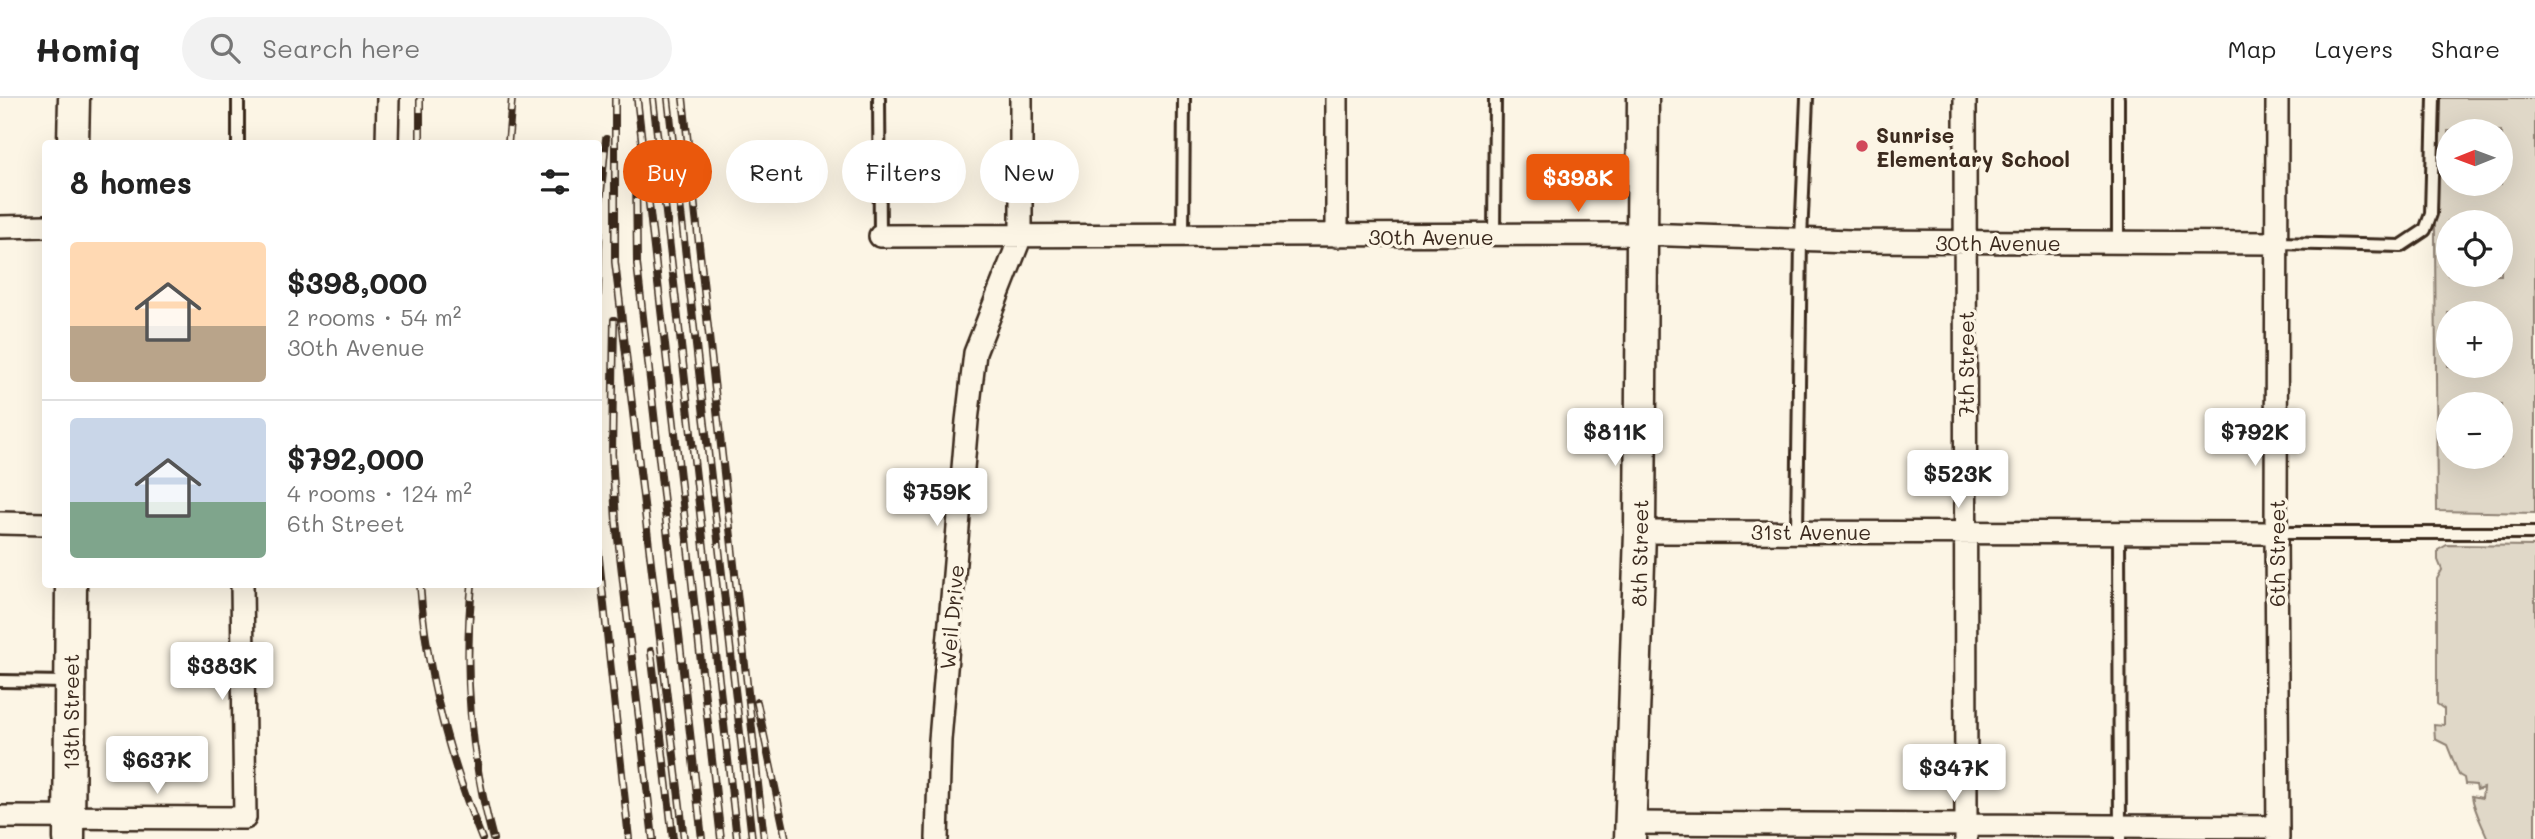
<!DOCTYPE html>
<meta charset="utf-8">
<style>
:root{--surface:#fff;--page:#f2f2f2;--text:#222;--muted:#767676;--line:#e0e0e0;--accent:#ea580c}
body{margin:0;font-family:Mali,sans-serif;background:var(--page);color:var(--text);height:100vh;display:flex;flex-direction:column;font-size:26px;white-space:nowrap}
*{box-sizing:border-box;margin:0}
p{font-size:23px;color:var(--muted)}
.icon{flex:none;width:38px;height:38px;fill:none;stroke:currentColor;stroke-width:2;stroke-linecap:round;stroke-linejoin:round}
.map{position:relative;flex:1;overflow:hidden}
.drawer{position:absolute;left:42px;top:42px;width:560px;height:448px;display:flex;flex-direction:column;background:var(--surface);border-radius:7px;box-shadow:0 7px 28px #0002}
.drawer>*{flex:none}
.hud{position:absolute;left:623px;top:42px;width:665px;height:63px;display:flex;gap:14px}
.needle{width:46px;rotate:269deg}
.tools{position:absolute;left:2436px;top:21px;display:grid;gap:14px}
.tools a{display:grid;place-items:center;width:77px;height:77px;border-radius:50%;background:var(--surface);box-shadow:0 7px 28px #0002;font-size:35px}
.price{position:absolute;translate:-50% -60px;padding:0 16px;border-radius:7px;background:#fff;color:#222;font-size:23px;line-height:46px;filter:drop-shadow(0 2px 4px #0008)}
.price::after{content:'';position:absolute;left:50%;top:42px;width:21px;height:16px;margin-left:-10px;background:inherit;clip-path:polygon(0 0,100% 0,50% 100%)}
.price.on{background:var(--accent);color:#fff}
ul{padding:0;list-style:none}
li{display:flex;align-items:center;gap:21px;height:175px;padding:0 28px}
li+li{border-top:2px solid var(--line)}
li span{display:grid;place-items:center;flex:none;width:196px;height:140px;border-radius:7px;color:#555}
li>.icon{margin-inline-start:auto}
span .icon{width:84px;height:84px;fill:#fffc;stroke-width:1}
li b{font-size:30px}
h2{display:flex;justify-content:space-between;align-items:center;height:84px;padding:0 28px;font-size:30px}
.tag{padding:0 24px;border-radius:32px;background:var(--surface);box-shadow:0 7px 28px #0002;font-size:24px;line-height:63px}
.tag.on{background:var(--accent);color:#fff}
header{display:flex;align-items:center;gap:42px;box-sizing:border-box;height:98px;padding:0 35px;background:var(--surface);border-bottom:2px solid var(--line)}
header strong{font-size:33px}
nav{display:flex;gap:38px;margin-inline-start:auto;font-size:24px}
.search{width:490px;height:63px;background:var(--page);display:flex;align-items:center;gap:18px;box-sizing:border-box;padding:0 24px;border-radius:38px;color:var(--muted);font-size:26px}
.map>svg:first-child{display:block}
.green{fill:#e0d8c8;stroke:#8e8173;stroke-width:2;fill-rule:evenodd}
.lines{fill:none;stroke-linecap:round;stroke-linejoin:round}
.service-casing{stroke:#3b2a1e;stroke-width:16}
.minor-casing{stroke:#3b2a1e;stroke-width:26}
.secondary-casing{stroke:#3b2a1e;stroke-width:35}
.service{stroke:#fcf5e5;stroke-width:10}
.minor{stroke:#fcf5e5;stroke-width:21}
.secondary{stroke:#fcf5e5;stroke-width:30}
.rail-casing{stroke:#3b2a1e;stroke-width:8}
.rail{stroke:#fcf5e5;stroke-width:5;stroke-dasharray:16;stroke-linecap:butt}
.poi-dot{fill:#d1495b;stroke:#fcf5e5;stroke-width:2.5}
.labels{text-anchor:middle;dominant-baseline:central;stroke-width:7;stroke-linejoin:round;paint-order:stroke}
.poi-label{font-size:21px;font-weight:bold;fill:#3b2a1e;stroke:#fcf5e5;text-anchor:start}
.street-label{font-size:21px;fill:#3b2a1e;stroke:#fcf5e5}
</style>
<header>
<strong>Homiq</strong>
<div class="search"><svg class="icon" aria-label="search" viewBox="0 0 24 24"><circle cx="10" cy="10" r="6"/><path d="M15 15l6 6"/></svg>Search here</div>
<nav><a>Map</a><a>Layers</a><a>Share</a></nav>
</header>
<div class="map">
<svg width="2535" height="741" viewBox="0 0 2535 741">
<rect width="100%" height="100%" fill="#fcf5e5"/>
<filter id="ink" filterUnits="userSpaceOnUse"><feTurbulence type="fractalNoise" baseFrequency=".0143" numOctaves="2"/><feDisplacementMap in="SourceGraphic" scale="14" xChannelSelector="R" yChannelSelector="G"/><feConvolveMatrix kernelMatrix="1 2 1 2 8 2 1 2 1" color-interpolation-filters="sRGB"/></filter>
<g filter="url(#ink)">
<!-- green -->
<path class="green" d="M2434,0H2535V415L2437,413ZM2448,33H2501V86H2448ZM2448,124H2501V177H2448ZM2448,215H2501V268H2448ZM2448,306H2501V359H2448Z
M2447,447L2535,448V741H2488C2482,726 2474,713 2472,698L2482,700L2483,690L2477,692L2476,687L2465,686L2464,680L2459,677L2447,647L2435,641L2434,626L2444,627V611L2437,606V481L2442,472L2438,462V452Z"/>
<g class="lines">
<!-- service casing -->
<g class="service-casing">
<path id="service" d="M238,0V46
M879,0L880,138
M2118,0V144
M1183,137L1184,0
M1494,137L1495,0
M2276,145L2401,148L2425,132L2431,116L2434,0
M1797,433L1801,141L1807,0
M2119,435L2120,741
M2276,435H2535
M0,583L67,584"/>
</g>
<!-- minor casing -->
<g class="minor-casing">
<path id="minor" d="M1337,0V138
M1965,0L1966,741
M2277,0L2276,435L2278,741
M387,46L388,0
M0,129L46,128
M880,138L1642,136L1851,143L2276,145
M0,425L46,426
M1640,434L2276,435
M0,719L245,720L242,486
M1630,725L2278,729
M937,741L940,642L967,323L975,255L1021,138V0"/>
</g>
<!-- secondary casing -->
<g class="secondary-casing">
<path id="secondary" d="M73,46L74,0
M69,741L71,486
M1630,741L1640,434L1643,0"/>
</g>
<!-- service -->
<use href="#service" class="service"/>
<!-- minor -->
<use href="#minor" class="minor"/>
<!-- secondary -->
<use href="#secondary" class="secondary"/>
<!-- rail casing -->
<g class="rail-casing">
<path id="rail" d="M615,0V164L684,741
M637,0L721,741
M653,0L737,741
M668,0L752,741
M683,0L764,741
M420,46V0
M508,46L512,0
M636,69L637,166L702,741
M598,196L600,104L606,41
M614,222L612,355L616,423L653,741
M598,451L629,741
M420,486C426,574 449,660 482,741
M472,486C463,574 470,656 493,741
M651,553L673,741
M757,604L786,741"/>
</g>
<!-- rail -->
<use href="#rail" class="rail"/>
</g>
</g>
<!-- markers -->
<circle class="poi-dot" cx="1862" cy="48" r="7"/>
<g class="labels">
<!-- poi labels -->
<g class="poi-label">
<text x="1876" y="36">Sunrise<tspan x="1876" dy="24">Elementary School</tspan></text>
</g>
<!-- street labels -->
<g class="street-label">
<text x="1431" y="138">30th Avenue</text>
<text x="1998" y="144">30th Avenue</text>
<text transform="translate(1965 266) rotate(-90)">7th Street</text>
<text x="1811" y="433">31st Avenue</text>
<text transform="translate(1639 455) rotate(-89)">8th Street</text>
<text transform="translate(2276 455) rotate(-90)">6th Street</text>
<text transform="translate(951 519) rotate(-85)">Weil Drive</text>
<text transform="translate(70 614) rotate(-90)">13th Street</text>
</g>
</g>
</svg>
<div class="tools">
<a><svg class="needle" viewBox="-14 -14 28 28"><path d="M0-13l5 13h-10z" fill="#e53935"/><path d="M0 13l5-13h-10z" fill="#767676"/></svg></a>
<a><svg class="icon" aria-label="locate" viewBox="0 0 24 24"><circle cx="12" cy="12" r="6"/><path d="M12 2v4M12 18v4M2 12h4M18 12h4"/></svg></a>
<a>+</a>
<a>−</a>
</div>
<b class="price on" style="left:1578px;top:116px">$398K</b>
<b class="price" style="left:1615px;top:370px">$811K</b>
<b class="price" style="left:2255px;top:370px">$792K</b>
<b class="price" style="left:1958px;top:412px">$523K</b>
<b class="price" style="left:937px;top:430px">$759K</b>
<b class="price" style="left:222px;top:604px">$383K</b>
<b class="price" style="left:157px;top:698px">$637K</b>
<b class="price" style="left:1954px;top:706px">$347K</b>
<div class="hud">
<a class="tag on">Buy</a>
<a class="tag">Rent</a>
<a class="tag">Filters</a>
<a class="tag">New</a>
</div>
<section class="drawer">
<h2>8 homes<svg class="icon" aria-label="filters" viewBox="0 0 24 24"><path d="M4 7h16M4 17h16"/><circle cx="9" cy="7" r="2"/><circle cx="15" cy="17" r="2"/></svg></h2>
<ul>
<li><span style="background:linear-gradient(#ffd9b3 60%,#b9a48a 0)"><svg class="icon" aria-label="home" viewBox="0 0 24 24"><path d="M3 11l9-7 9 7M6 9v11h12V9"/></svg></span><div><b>$398,000</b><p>2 rooms · 54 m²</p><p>30th Avenue</p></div></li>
<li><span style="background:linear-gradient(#c9d6e8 60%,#7fa58c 0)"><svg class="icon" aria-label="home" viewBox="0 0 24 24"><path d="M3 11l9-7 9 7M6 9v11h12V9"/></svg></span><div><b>$792,000</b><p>4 rooms · 124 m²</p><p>6th Street</p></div></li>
</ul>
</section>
</div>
